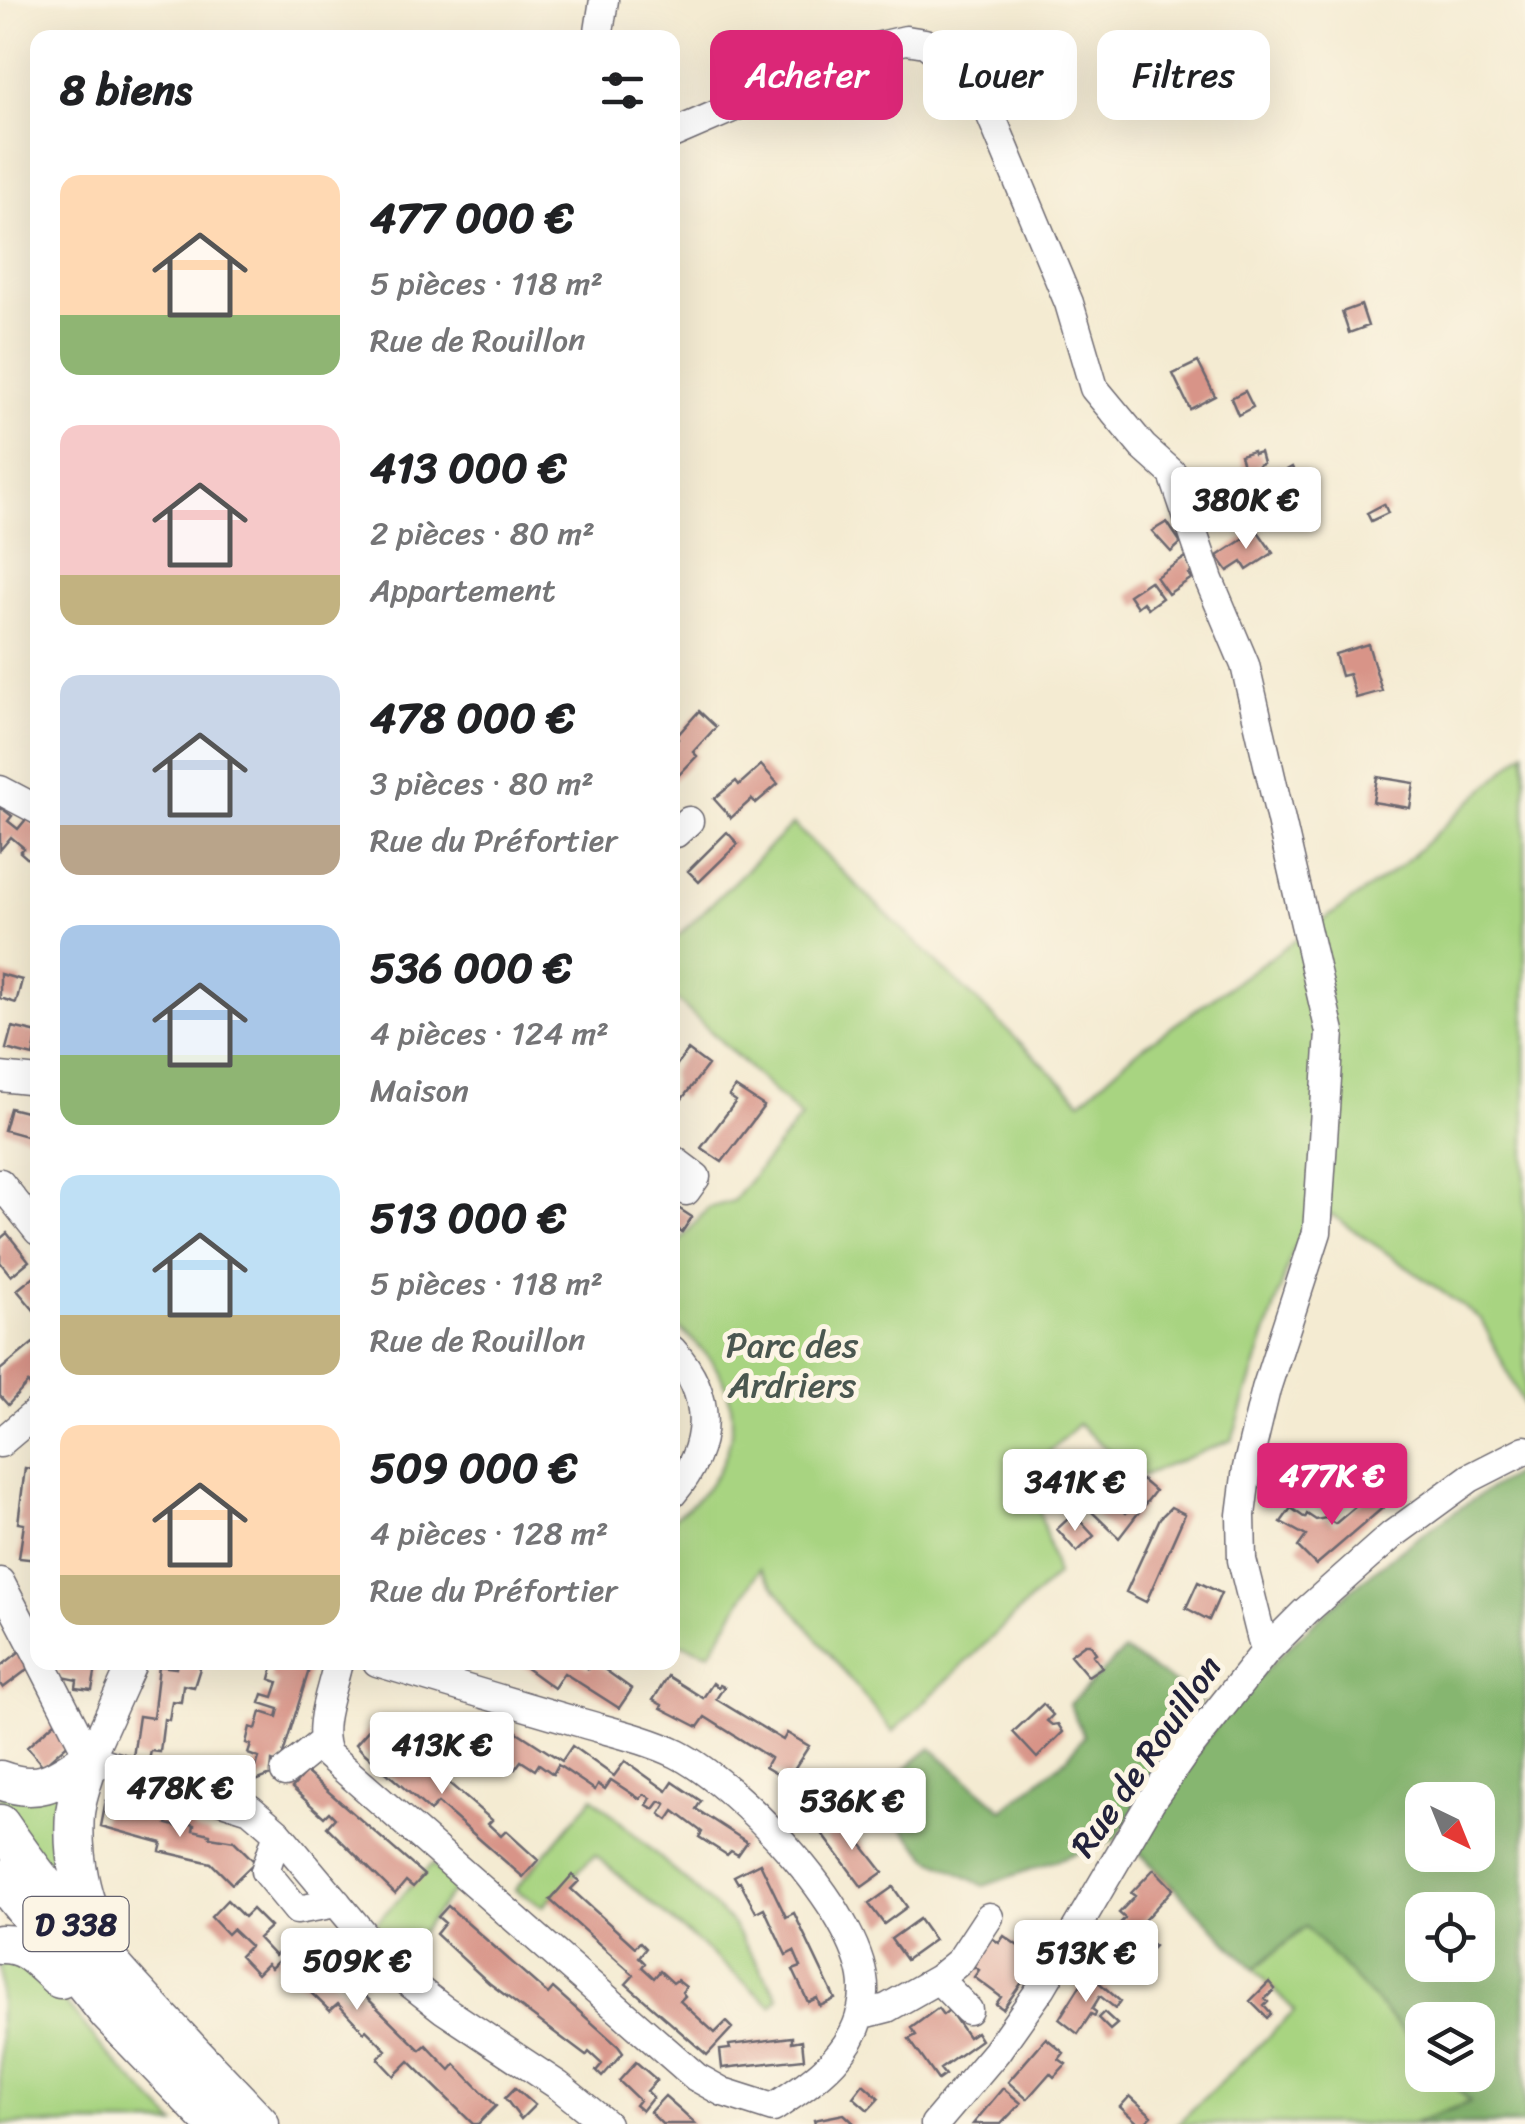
<!DOCTYPE html>
<html lang="fr">
<meta charset="utf-8">
<style>
:root{--surface:#fff;--page:#f6f6f6;--text:#202124;--muted:#757577;--accent:#db2777}
body{margin:0;font-family:Sriracha,sans-serif;background:var(--page);color:var(--text);height:100vh;display:flex;flex-direction:column;font-size:38px;white-space:nowrap}
*{box-sizing:border-box;margin:0}
p{font-size:32px;color:var(--muted)}
.icon{flex:none;width:55px;height:55px;fill:none;stroke:currentColor;stroke-width:2;stroke-linecap:round;stroke-linejoin:round}
.map{position:relative;flex:1;overflow:hidden}
.side{position:absolute;left:30px;top:30px;width:650px;height:1640px;display:flex;flex-direction:column;background:var(--surface);border-radius:20px;box-shadow:0 10px 40px #0002}
.side>*{flex:none}
.top-card{position:absolute;left:710px;top:30px;width:665px;height:90px;display:flex;gap:20px}
.needle{width:65px;rotate:137deg}
.fabs{position:absolute;left:1405px;top:1782px;display:grid;gap:20px}
.fabs a{display:grid;place-items:center;width:90px;height:90px;border-radius:20px;background:var(--surface);box-shadow:0 10px 40px #0002;font-size:50px}
.price{position:absolute;translate:-50% -85px;padding:0 22px;border-radius:10px;background:#fff;color:#222;font-size:32px;line-height:65px;filter:drop-shadow(0 2px 5px #0008)}
.price::after{content:'';position:absolute;left:50%;top:60px;width:30px;height:22px;margin-left:-15px;background:inherit;clip-path:polygon(0 0,100% 0,50% 100%)}
.price.current{background:var(--accent);color:#fff}
ul{padding:0;list-style:none}
li{display:flex;align-items:center;gap:30px;height:250px;padding:0 30px}
li span{display:grid;place-items:center;flex:none;width:280px;height:200px;border-radius:20px;color:#555}
li>.icon{margin-inline-start:auto}
span .icon{width:120px;height:120px;fill:#fffc;stroke-width:1}
li b{font-size:42px}
h2{display:flex;justify-content:space-between;align-items:center;height:120px;padding:0 30px;font-size:42px}
.tag{padding:0 35px;border-radius:20px;background:var(--surface);box-shadow:0 10px 40px #0002;font-size:35px;line-height:90px}
.tag.current{background:var(--accent);color:#fff}
.map>svg:first-child{display:block}
.green{fill:#a8d481;stroke:#657b5e;stroke-width:2.5}
.forest{fill:#86b66f;stroke:#546c55;stroke-width:2.5;fill-rule:evenodd}
.building{fill:#d89488}
.lines{fill:none;stroke-linecap:round;stroke-linejoin:round}
.minor-casing{stroke:#6c6870;stroke-width:31}
.highway-casing{stroke:#6c6870;stroke-width:41}
.minor{stroke:#fff;stroke-width:28}
.highway{stroke:#fff;stroke-width:38}
.labels{text-anchor:middle;dominant-baseline:central;stroke-width:10;stroke-linejoin:round;paint-order:stroke}
.shield{fill:#fcf5e5;stroke:#63616e;stroke-width:2.5}
.shield-label{font-size:32px;font-weight:bold;fill:#22223b}
.park-label{font-size:35px;fill:#4a5750;stroke:#fcf5e5}
.street-label{font-size:35px;fill:#22223b;stroke:#fcf5e5}
</style>
<div class="map">
<svg width="1525" height="2124" viewBox="0 0 1525 2124">
<rect width="100%" height="100%" fill="#fcf5e5"/>
<filter id="ink" filterUnits="userSpaceOnUse"><feTurbulence type="fractalNoise" baseFrequency=".01" numOctaves="2"/><feDisplacementMap in="SourceGraphic" scale="20" xChannelSelector="R" yChannelSelector="G"/><feConvolveMatrix kernelMatrix="1 2 1 2 8 2 1 2 1" color-interpolation-filters="sRGB"/></filter>
<filter id="wash" filterUnits="userSpaceOnUse"><feTurbulence type="fractalNoise" baseFrequency=".0048" numOctaves="4" result="noise"/><feDisplacementMap in="SourceGraphic" scale="40" xChannelSelector="R" yChannelSelector="G"/><feGaussianBlur stdDeviation="2.25" result="paint"/><feColorMatrix in="noise" values="0 0 0 0 0 0 0 0 0 0 0 0 0 0 0 0 0 1.4 0 .05"/><feComposite in="paint" operator="in"/></filter>
<g filter="url(#wash)">
<rect width="100%" height="100%" fill="#f4ebd2"/>
<!-- green -->
<path class="green" d="M1525,751V1408L1481,1319L1331,1214L1293,1250L1232,1440L1139,1477L1078,1424L1042,1459L1049,1494L1040,1512L1057,1575L893,1732L760,1569L710,1653L673,1641V1518C733,1480 755,1405 702,1350C693,1341 685,1330 673,1325V1249L708,1208L733,1201L801,1117L673,996V941L793,824L1081,1101L1133,1054L1402,865Z
M72,1782L75,1903L0,1803V1794Z
M593,1797L730,1921L779,1997L772,2006L595,1855L543,1906L515,1890Z
M432,1864L456,1887L398,1962L371,1928Z
M1306,1926L1422,2051V2075H1445L1470,2102L1412,2124H1177L1295,2011L1254,1969Z
M11,1962L47,1980L104,2050L176,2124H0V1964Z"/>
<!-- forest -->
<path class="forest" d="M1525,1468V2124H1412L1470,2102L1445,2075H1478V2020H1422V2051L1306,1927L1254,1969L1133,1846C1152,1817 1171,1786 1192,1757C1277,1642 1402,1538 1525,1468ZM1422,1800H1478V1855H1422ZM1422,1910H1478V1965H1422Z
M1124,1651L1201,1700L1116,1839L984,1886L929,1858L873,1795L931,1748L1003,1810L1067,1758L1084,1736L1069,1704Z"/>
<g id="blocks">
<!-- building -->
<path class="building" d="M1361,305L1368,326L1349,333L1342,312Z
M1198,362L1215,396L1190,409L1173,374Z
M1245,391L1253,407L1238,415L1231,398Z
M1253,451L1254,454L1260,452L1263,463L1258,465L1264,488L1256,491L1253,481L1248,482L1240,455Z
M1292,467L1305,493L1289,501L1276,476Z
M1248,490L1253,500L1238,507L1233,497Z
M1384,504L1388,513L1371,521L1367,513Z
M1167,522L1181,543L1171,552L1152,531Z
M1257,530L1273,553L1247,570L1242,562L1228,571L1217,556Z
M1186,557L1195,570L1189,574L1192,578L1168,594L1156,577Z
M1150,581L1162,598L1148,608L1143,602L1137,607L1129,595Z
M1368,644L1382,691L1356,698L1349,674L1341,676L1335,654Z
M699,711L716,727L693,752L697,756L672,782V746L678,739L676,737Z
M761,765L778,784L756,803L752,799L731,818L714,799L736,781L739,785Z
M1377,777L1414,783L1410,808L1373,802Z
M0,807L12,816L8,821L18,829L27,818L38,827V859L32,855L28,859L20,852L24,848L11,837L0,850Z
M727,832L738,844L699,882L688,871Z
M0,974L22,980L16,1003L0,998Z
M12,1027L38,1033L33,1056L6,1049Z
M688,1050L708,1065L682,1099L675,1093L672,1097V1071Z
M735,1087L764,1106L722,1162L701,1148L736,1101L729,1096Z
M10,1108L38,1115V1135L33,1138L4,1130Z
M672,1204L692,1217L682,1232L672,1225Z
M7,1233L29,1261L11,1276L0,1262V1239Z
M38,1273V1315L17,1290Z
M33,1343L38,1347V1380L30,1386L28,1383L8,1405L0,1396V1370Z
M25,1468L38,1470V1560L19,1558L24,1524L18,1523Z
M1142,1480L1155,1491L1119,1538L1092,1512L1095,1509L1097,1511L1110,1498L1126,1513L1135,1502L1132,1498L1134,1489Z
M1375,1490L1386,1505L1316,1565L1298,1547L1306,1536L1281,1522L1291,1508L1305,1518L1307,1514L1316,1520L1326,1518L1335,1524Z
M1171,1507L1185,1514L1146,1602L1126,1592L1160,1518Z
M1069,1518L1076,1526L1081,1522L1094,1536L1077,1552L1057,1529Z
M1198,1582L1221,1593L1209,1620L1186,1608Z
M1085,1644H1090L1096,1653L1093,1655L1102,1667L1088,1676L1070,1655Z
M24,1648L36,1663L3,1688L0,1684V1667Z
M60,1662H97L92,1690L76,1688L77,1680L58,1676Z
M177,1662H202L194,1687L183,1685L181,1702L172,1701L169,1720L164,1719L160,1752L151,1751L149,1760L133,1757L139,1716L153,1718L159,1666L176,1668Z
M286,1662L309,1664L308,1673L280,1764L272,1761L271,1775L256,1781L252,1779L259,1758L248,1754L251,1745L246,1743L250,1727L256,1729L261,1712L277,1717L279,1709L260,1703L263,1694L273,1697L278,1682L270,1679L273,1667L281,1669Z
M518,1662H564L569,1666L571,1662H581L588,1669L594,1662L632,1689L619,1708L564,1673L554,1688Z
M668,1676L703,1698L713,1683L718,1687L720,1685L724,1687L716,1699L783,1740L787,1733L809,1746L787,1780L765,1767L770,1758L705,1717L698,1727L661,1708L662,1705L653,1700Z
M1043,1704L1053,1715L1047,1721L1052,1725L1058,1724L1063,1732L1037,1758L1013,1732Z
M55,1722L72,1740L43,1766L27,1747Z
M372,1726L408,1756L415,1749L428,1765L492,1820L488,1824L501,1836L506,1831L538,1860L523,1877L438,1803L430,1811L362,1751L356,1744Z
M511,1728L562,1761L572,1746L614,1776L625,1761L667,1791L673,1782L701,1801L696,1809L747,1842L738,1855L731,1851L727,1855L699,1837L702,1832L674,1811L668,1820L660,1814L666,1804L660,1801L654,1809L647,1805L651,1798L644,1794L640,1799L611,1780L605,1789L598,1784L595,1790L558,1765L553,1774L539,1764L535,1770L521,1761L515,1769L501,1760L510,1746L502,1741Z
M306,1772L424,1875L413,1887L406,1881L395,1894L327,1827L335,1818L329,1812L324,1817L292,1788Z
M813,1786L828,1809L812,1820L797,1797Z
M106,1801L169,1819L167,1824L183,1828L185,1822L194,1825L193,1830L210,1834V1837L234,1841L255,1862L232,1884L211,1863L160,1851L162,1843L101,1826Z
M841,1818L883,1872L862,1887L821,1832Z
M760,1863L786,1917L794,1913L835,1999L820,2006L817,1998L808,2002L793,1970L801,1967L794,1951L786,1955L764,1908L756,1912L740,1882L738,1883L734,1876Z
M1154,1869L1173,1889L1136,1929L1154,1946L1130,1971L1112,1953L1117,1944L1108,1936L1125,1918L1119,1913L1135,1896L1131,1893Z
M572,1875L579,1881L571,1889L635,1947L640,1942L646,1948L639,1957L645,1963L642,1967L654,1978L660,1971L673,1983L677,1980L686,1987L682,1992L685,1996L680,2001L715,2033L726,2022L732,2028L707,2055L626,1984L634,1975L550,1900Z
M893,1887L907,1907L884,1924L869,1904Z
M227,1900L244,1917L252,1909L270,1927L258,1938L275,1956L293,1939L347,1995L356,1987L420,2050L426,2045L450,2070L455,2064L496,2106L478,2124H473L409,2061L394,2076L378,2059L386,2050L366,2030L364,2032L338,2004L330,2011L278,1961L271,1968L267,1964L257,1974L240,1956L250,1946L232,1929L227,1934L211,1917Z
M448,1906L548,1994L553,1988L618,2046L623,2053L602,2077L596,2071L602,2064L589,2052L586,2056L489,1983L436,1934L445,1923L438,1917Z
M919,1919L934,1940L906,1960L891,1939Z
M1004,1936L1031,1955L1026,1962L1033,1967L1003,2009L996,2004L1001,1997L974,1977L979,1970L972,1965L992,1938L999,1943Z
M1095,1979L1120,2001L1115,2008L1100,1996L1092,2009L1096,2012L1095,2016L1091,2014L1078,2034L1059,2019L1083,1981L1091,1986Z
M1269,1982L1275,1989L1265,1999L1268,2002L1264,2006L1271,2014L1267,2018L1250,2001Z
M938,2008L943,2015L949,2010L968,2037L976,2032L981,2040L940,2069L945,2075L938,2080L909,2039L916,2035L911,2028Z
M1104,2012L1117,2024L1110,2030L1098,2018Z
M792,2037V2042L802,2040L804,2059L722,2068L720,2050L730,2049L729,2045Z
M1046,2038L1064,2053L1059,2059L1066,2064L1054,2077L1050,2073L1027,2099L1008,2082Z
M636,2062L657,2080L647,2091L653,2097L642,2111L635,2105L639,2100L619,2081Z
M863,2084L879,2098L868,2110L853,2097Z
M515,2088L535,2105L521,2119L505,2098Z
M1003,2088L1021,2103L1001,2124H973Z
M665,2096L681,2110L696,2124H662L650,2112Z
M1130,2096L1152,2116L1144,2124H1139L1120,2107Z
M844,2114L855,2124H815L814,2120Z"/>
</g>
</g>
<g filter="url(#ink)">
<use href="#blocks" fill-opacity="0" stroke="#6c6870" stroke-width="2.5"/>
<g class="lines">
<!-- minor casing -->
<g class="minor-casing">
<path id="minor" d="M598,38L604,0
M672,134L871,48L906,40L925,43L964,73L987,106L1069,303L1094,388L1143,447L1173,474L1209,580L1245,665L1330,1032L1317,1232L1266,1389L1247,1468L1241,1515L1242,1560L1265,1652
M0,790L38,810
M672,830L676,833L689,821
M0,1077L38,1081
M672,1159L696,1177L686,1191
M0,1183L38,1231
M672,1350C714,1396 712,1447 672,1494
M0,1443L38,1411
M0,1582L38,1655
M41,1662L90,1758
M338,1662C332,1691 315,1728 328,1755L696,2077L723,2092L773,2108C815,2080 861,2050 864,1993C868,1919 740,1786 677,1754C646,1739 608,1731 575,1721C509,1702 443,1682 377,1662
M90,1758L250,1809L278,1833L393,1970L443,2009L559,2086L606,2124
M90,1758L133,1662
M285,1772L322,1742
M278,1833L265,1871L297,1910L337,1903
M938,1979L960,1961L989,1917
M860,2015L887,2008L938,1979L968,2010
M935,2124L996,2052L1042,1987L1151,1801L1184,1754L1265,1652L1305,1612L1392,1535L1470,1478L1525,1450"/>
</g>
<!-- highway casing -->
<g class="highway-casing">
<path id="highway" d="M90,1758C85,1776 77,1795 75,1813C72,1853 80,1905 103,1938
M0,1780C41,1795 57,1780 90,1758
M0,1824C75,1934 169,2028 260,2124
M0,1879L109,2014L215,2124
M0,1944C28,1943 40,1962 60,1979"/>
</g>
<!-- minor -->
<use href="#minor" class="minor"/>
<!-- highway -->
<use href="#highway" class="highway"/>
</g>
</g>
<g class="labels">
<!-- shield labels -->
<rect class="shield" x="23.5" y="1897" width="105" height="54" rx="8"/>
<g class="shield-label">
<text x="76" y="1924">D 338</text>
</g>
<!-- park labels -->
<g class="park-label">
<text x="792" y="1345">Parc des<tspan x="792" dy="40">Ardriers</tspan></text>
</g>
<!-- street labels -->
<g class="street-label">
<text transform="translate(1146 1756) rotate(-55)">Rue de Rouillon</text>
</g>
</g>
</svg>
<div class="fabs">
<a><svg class="needle" viewBox="-14 -14 28 28"><path d="M0-13l5 13h-10z" fill="#e53935"/><path d="M0 13l5-13h-10z" fill="#757577"/></svg></a>
<a><svg class="icon" aria-label="locate" viewBox="0 0 24 24"><circle cx="12" cy="12" r="6"/><path d="M12 2v4M12 18v4M2 12h4M18 12h4"/></svg></a>
<a><svg class="icon" aria-label="layers" viewBox="0 0 24 24"><path d="M12 4l9 5-9 5-9-5zM3 14l9 5 9-5"/></svg></a>
</div>
<b class="price" style="left:1246px;top:552px">380K €</b>
<b class="price current" style="left:1332px;top:1528px">477K €</b>
<b class="price" style="left:1075px;top:1534px">341K €</b>
<b class="price" style="left:442px;top:1797px">413K €</b>
<b class="price" style="left:180px;top:1840px">478K €</b>
<b class="price" style="left:852px;top:1853px">536K €</b>
<b class="price" style="left:1086px;top:2005px">513K €</b>
<b class="price" style="left:357px;top:2013px">509K €</b>
<div class="top-card">
<a class="tag current">Acheter</a>
<a class="tag">Louer</a>
<a class="tag">Filtres</a>
</div>
<section class="side">
<h2>8 biens<svg class="icon" aria-label="filters" viewBox="0 0 24 24"><path d="M4 7h16M4 17h16"/><circle cx="9" cy="7" r="2"/><circle cx="15" cy="17" r="2"/></svg></h2>
<ul>
<li><span style="background:linear-gradient(#ffd9b3 70%,#8fb573 0)"><svg class="icon" aria-label="home" viewBox="0 0 24 24"><path d="M3 11l9-7 9 7M6 9v11h12V9"/></svg></span><div><b>477 000 €</b><p>5 pièces · 118 m²</p><p>Rue de Rouillon</p></div></li>
<li><span style="background:linear-gradient(#f6c9c9 75%,#c2b280 0)"><svg class="icon" aria-label="home" viewBox="0 0 24 24"><path d="M3 11l9-7 9 7M6 9v11h12V9"/></svg></span><div><b>413 000 €</b><p>2 pièces · 80 m²</p><p>Appartement</p></div></li>
<li><span style="background:linear-gradient(#c9d6e8 75%,#b9a48a 0)"><svg class="icon" aria-label="home" viewBox="0 0 24 24"><path d="M3 11l9-7 9 7M6 9v11h12V9"/></svg></span><div><b>478 000 €</b><p>3 pièces · 80 m²</p><p>Rue du Préfortier</p></div></li>
<li><span style="background:linear-gradient(#a9c7e8 65%,#8fb573 0)"><svg class="icon" aria-label="home" viewBox="0 0 24 24"><path d="M3 11l9-7 9 7M6 9v11h12V9"/></svg></span><div><b>536 000 €</b><p>4 pièces · 124 m²</p><p>Maison</p></div></li>
<li><span style="background:linear-gradient(#bfe0f5 70%,#c2b280 0)"><svg class="icon" aria-label="home" viewBox="0 0 24 24"><path d="M3 11l9-7 9 7M6 9v11h12V9"/></svg></span><div><b>513 000 €</b><p>5 pièces · 118 m²</p><p>Rue de Rouillon</p></div></li>
<li><span style="background:linear-gradient(#ffd9b3 75%,#c2b280 0)"><svg class="icon" aria-label="home" viewBox="0 0 24 24"><path d="M3 11l9-7 9 7M6 9v11h12V9"/></svg></span><div><b>509 000 €</b><p>4 pièces · 128 m²</p><p>Rue du Préfortier</p></div></li>
</ul>
</section>
</div>
